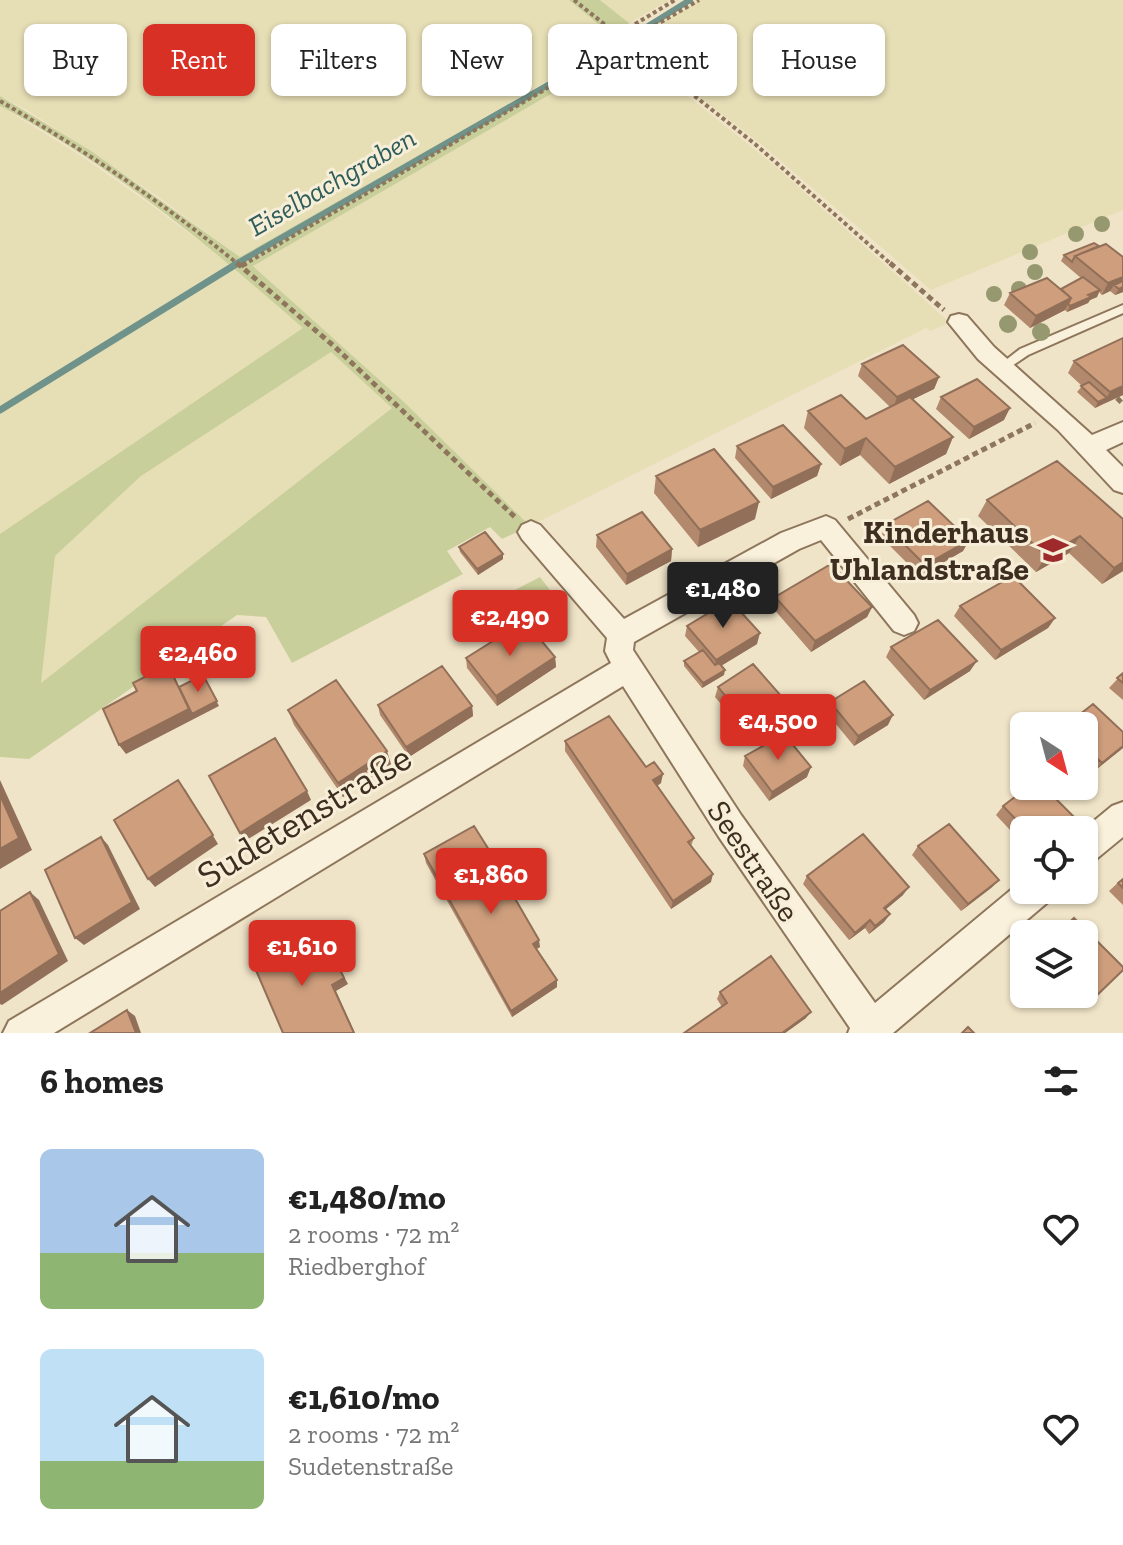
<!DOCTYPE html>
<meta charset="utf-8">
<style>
:root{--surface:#fff;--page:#f2f2f2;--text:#222;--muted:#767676;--accent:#d93025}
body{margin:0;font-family:"Zilla Slab",serif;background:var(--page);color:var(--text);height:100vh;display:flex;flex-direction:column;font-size:30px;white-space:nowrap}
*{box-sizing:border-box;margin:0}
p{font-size:26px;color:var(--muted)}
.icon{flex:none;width:44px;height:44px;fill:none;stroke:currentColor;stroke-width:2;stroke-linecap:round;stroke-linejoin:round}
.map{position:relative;height:1033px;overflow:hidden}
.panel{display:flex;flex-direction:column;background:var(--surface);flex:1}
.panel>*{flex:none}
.top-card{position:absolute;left:24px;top:24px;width:1076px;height:72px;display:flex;gap:16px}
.needle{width:52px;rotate:144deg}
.controls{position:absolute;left:1010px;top:712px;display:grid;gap:16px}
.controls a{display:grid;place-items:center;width:88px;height:88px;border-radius:12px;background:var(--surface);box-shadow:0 2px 6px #0004;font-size:40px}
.price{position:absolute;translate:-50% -68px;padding:0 18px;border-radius:8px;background:var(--accent);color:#fff;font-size:26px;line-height:52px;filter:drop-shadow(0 2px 4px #0008)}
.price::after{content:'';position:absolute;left:50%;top:48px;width:24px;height:18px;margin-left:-12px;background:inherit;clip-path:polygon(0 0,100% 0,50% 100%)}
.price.on{background:#222;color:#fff}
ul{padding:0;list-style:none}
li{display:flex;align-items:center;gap:24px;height:200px;padding:0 40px}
li span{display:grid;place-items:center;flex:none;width:224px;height:160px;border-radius:12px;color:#555}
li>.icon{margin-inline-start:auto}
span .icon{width:96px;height:96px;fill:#fffc;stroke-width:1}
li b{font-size:34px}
h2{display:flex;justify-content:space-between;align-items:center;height:96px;padding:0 40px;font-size:34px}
.tag{padding:0 28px;border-radius:12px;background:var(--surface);box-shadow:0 2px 6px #0004;font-size:28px;line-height:72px}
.tag.on{background:var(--accent);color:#fff}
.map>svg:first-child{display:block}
.farmland{fill:#e6deb5}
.green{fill:#c9cf9b;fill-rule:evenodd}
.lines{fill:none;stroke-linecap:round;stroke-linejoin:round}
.stream-far1{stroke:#6f938a;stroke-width:6}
.stream{stroke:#6f938a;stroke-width:7}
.lane-casing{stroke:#8d765c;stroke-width:4}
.street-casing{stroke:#8d765c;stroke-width:4}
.path-far1{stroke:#8d765c;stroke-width:4;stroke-dasharray:4 3;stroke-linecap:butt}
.path{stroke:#8d765c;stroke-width:5;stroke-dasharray:6 4;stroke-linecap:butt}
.lane{fill:#faf1dc;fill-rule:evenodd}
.street{fill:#faf1dc;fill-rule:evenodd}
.tree{fill:#96986f}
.wall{fill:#b2896c}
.shaded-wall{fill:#916f58}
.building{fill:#cf9f7d;stroke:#916f58;stroke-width:2}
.labels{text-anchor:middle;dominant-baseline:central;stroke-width:6;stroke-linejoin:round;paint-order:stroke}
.far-water-label{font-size:28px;font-style:italic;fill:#2f5d5a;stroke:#f7eed8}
.poi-label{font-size:32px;font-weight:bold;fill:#3d2e20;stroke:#f7eed8;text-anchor:end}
.street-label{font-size:32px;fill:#3d2e20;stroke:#f7eed8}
.near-street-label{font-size:38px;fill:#3d2e20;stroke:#f7eed8}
</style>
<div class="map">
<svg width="1123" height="1033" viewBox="0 0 1123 1033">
<rect width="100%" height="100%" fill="#f0e4c8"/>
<!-- farmland -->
<path class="farmland" d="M0,0H569L619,40L240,257L156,195L27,110L0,96Z
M600,0H670L629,23Z
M699,0H1123V210L931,290L761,144L629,43Z
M629,49L774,165L950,323L930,331L926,328L530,526L404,402L253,266Z
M0,106L81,156L147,202L230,264L304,328L0,534Z
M331,352L393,407L40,684L55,556L141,476Z"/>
<!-- green -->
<path class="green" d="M569,0H600L629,23L620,40L629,49L253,266L404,402L530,526L502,539L490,527L447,551L463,574L292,663L266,617L237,615L29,759L0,757V534L303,328C210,246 110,164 0,106V96L91,151L240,257L619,41ZM331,352L392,408L41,683L55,556L141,476Z
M540,577L562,606L538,620L515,590Z"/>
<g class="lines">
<!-- stream-far1 -->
<path class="stream-far1" d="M234,265L616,46L690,0"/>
<!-- stream -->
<path class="stream" d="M0,410L238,263"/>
<!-- lane casing -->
<g class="lane-casing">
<path id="lane" d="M1123,305V313L1028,355L1006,370H998L997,367L1020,349Z"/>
</g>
<!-- street casing -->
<g class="street-casing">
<path id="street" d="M959,314L967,316L994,347L1092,435L1123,422V442L1106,450L1123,467V493L1114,490L1058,430L978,359L948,322L951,316Z
M826,516L835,520L914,615L918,623L914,631L904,635L894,631L821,540L799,549L634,642L633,650L741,815L875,1003L1024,879V890H1052L1048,902L893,1033H848L850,1028L719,837L623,686L54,1033H3L9,1021L611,663L605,651L607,638L522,539L518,532L522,525L531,521L540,525L624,619L781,533Z
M1123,802V837L1095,860L1084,865L1083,830L1112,806Z"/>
</g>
<!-- path-far1 -->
<path class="path-far1" d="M574,0L755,144L892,265
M617,35L675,0
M0,101C84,150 164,203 239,265
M243,265L699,0"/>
<!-- path -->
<path class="path" d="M237,263L335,347L516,518
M890,263L944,310
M241,266L247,263
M1117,398L1123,404
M848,519L1035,423"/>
<!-- lane -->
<use href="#lane" class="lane"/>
<!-- street -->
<use href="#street" class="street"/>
</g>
<!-- trees -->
<g class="tree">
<circle cx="1102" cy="224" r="8"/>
<circle cx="1076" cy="234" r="8"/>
<circle cx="1030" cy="252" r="8"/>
<circle cx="1035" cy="272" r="8"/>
<circle cx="1019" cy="289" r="8"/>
<circle cx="994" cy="294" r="8"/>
<circle cx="1008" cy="324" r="9"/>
<circle cx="1041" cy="332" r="9"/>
</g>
<!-- wall -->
<path class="wall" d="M1099,246L1123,257V292L1115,295L1110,291L1102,295L1099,292L1097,297L1090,300L1088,303L1067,312L1065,310L1030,328L1004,305L1010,293L1061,289L1081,278L1061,261L1064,255Z
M1123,338V395L1095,408L1077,392L1082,386L1068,373L1074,361Z
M862,364L939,377L934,389L913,399L953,437L946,454L889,484L860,455L840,466L804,428L808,411L866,419L890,407L858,376Z
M941,397L1004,420L969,439L936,409Z
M737,446L821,464L817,476L771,499L735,458Z
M656,476L755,519L698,547L654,493Z
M987,500L1123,519V571L1102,584L1069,553L1036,572L978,516Z
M885,525L969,540L963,551L920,576L881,537Z
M597,535L672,549L671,561L626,585L596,547Z
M459,547L503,559L478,575L460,552Z
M775,597L872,607L867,617L811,652L772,607Z
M960,606L1055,618L1048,628L995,660L954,616Z
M687,626L757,644L721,666L724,675L702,688L684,666V661L699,652L685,636Z
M891,647L970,671L924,700L886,657Z
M555,657L556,667L497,706L467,668L466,658Z
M1123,673V700L1109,688Z
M718,687L782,697L778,707L743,730L715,697Z
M830,702L888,725L854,746L826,712Z
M378,705L472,706L473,716L409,757L380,715Z
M288,710L391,764L343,797L294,725Z
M1084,726L1123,732V748L1093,772L1084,763Z
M565,741L646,767L661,783L657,786L694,838L691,846L711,882L671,909L565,751Z
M745,756L807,777L769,801L743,766Z
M1003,806L1075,818L1063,830H1024V845L996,815Z
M918,846L999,880L991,888L961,911L912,855Z
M424,854L496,861L513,877L506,882L540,947L536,949L557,980V987L512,1017L426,863Z
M807,876L903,895L886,909L890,914L884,922L869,934L865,928L849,940L803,884Z
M1123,878V905L1109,891Z
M1074,918L1123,967V970L1092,1000L1082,1007L1070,994H1084V934H1056Z
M720,992L806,1018L785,1033H684L722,1007L717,999Z"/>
<!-- shaded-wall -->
<path class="shaded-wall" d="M1123,277V286L1114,285L1110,291L1102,295L1108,283Z
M1123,287V292L1115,295L1119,289Z
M1100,290L1097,297L1090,300L1088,303L1067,312L1070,306Z
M1071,298L1065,310L1030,328L1036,316Z
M939,377L934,389L893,409L897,397Z
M1123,386V395L1103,404L1110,392Z
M1107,398L1103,404L1095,408L1098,402Z
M1010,408L1004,420L969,439L974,427Z
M953,437L946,454L889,484L895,467Z
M866,438L860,455L840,466L845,449Z
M821,464L817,476L771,499L773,487Z
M759,502L755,519L698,547L700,530Z
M1080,536L1069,553L1036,572L1046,556Z
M969,540L963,551L920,576L925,565Z
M672,549L671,561L626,585L627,574Z
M503,554V559L478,575L477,569Z
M1123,562V571L1102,584L1114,568Z
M872,607L867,617L811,652L815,641Z
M1055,618L1048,628L995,660L1001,650Z
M760,633L757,644L714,670L716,660Z
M555,657L556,667L497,706L496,696Z
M977,661L970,671L924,700L930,690Z
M168,665L192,714L203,675L219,706L126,754L119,745Z
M725,670L724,675L702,688L703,683Z
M782,697L778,707L743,730L745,720Z
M472,706L473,716L409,757L406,747Z
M893,715L888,725L854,746L858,736Z
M1123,746V748L1093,772L1102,763Z
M387,751L391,764L343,797L338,783Z
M811,767L807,777L769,801L772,792Z
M663,774L661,783L652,789L653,780Z
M0,780L32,850L0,869Z
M185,789L218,844L155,887L148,879Z
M307,791L311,800L245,841L240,833Z
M101,837L108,845L140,909L84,945L75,938Z
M513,869V877L503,884L502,876Z
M713,874L711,882L671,909L673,901Z
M999,880L991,888L961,911L968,904Z
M909,887L903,895L879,915L884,908Z
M30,892L39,900L68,961L2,1005L0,1004V993Z
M890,914L884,922L869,934L875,926Z
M870,920L865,928L849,940L855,933Z
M539,940L540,947L533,951V944Z
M337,963L348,984L336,991L355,1033H354L332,985Z
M557,980V987L512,1017L511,1011Z
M127,1010L135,1016L141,1033H136Z
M811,1012L806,1018L785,1033H782Z"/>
<!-- building -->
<path class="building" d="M1094,243L1099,246L1075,256L1072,262L1064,255Z
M1106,244L1123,257V277L1108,283L1075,256Z
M1083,277L1100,290L1088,295L1091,297L1070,306L1068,304L1071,298L1061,289Z
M1047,278L1071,298L1036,316L1010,293Z
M1123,281V287L1119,289L1114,285Z
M1123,338V386L1110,392L1074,361Z
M903,345L939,377L897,397L862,364Z
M977,379L1010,408L974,427L941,397Z
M1089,382L1107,398L1098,402L1081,386Z
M841,395L866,419L910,397L953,437L895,467L866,438L845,449L808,411Z
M783,425L821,464L773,487L737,446Z
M714,449L759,502L700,530L656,476Z
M1057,461L1123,519V562L1114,568L1080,536L1046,556L987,500Z
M928,501L969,540L925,565L885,525Z
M642,512L672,549L627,574L597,535Z
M485,532L503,554L477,569L459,547Z
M831,564L872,607L815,641L775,597Z
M1013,576L1055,618L1001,650L960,606Z
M730,600L760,633L716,660L687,626Z
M938,620L977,661L930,690L891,647Z
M525,621L555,657L496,696L466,658Z
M703,650L715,665L719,663L725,670L703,683L684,661Z
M753,664L782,697L745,720L718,687Z
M168,665L189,709L119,745L103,709L137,691L133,683Z
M442,666L472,706L406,747L378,705Z
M1123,673V683L1117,678Z
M203,675L217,701L192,714L179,687Z
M336,680L387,751L338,783L288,710Z
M864,681L893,715L858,736L830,702Z
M1093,704L1123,732V746L1102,763L1084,746V726H1065Z
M609,716L646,767L654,762L663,774L653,780L694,838L688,842L713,874L673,901L565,741Z
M784,734L811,767L772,792L745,756Z
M275,738L307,791L240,833L209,776Z
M178,780L213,835L148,879L114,820Z
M1029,786H1043L1075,818L1060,830H1026L1003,806Z
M0,795L19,838L0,849Z
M949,824L999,880L968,904L918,846Z
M474,826L496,861L505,856L513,869L502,876L539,940L533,944L557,980L511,1011L424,854Z
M863,834L909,887L884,908L890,914L875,926L870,920L855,933L807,876Z
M101,837L132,902L75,938L45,870Z
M1123,879V888L1118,883Z
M30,892L59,954L0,993V911Z
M1074,918L1123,967V970L1092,1000L1084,992V934H1057Z
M308,928L326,968L337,963L344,978L332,985L354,1033H283L252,961Z
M771,956L811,1012L782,1033H684L727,1003L720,992Z
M127,1010L136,1033H90Z
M968,1027L974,1033H962Z"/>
<!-- icons -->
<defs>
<g id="school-bare" transform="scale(2.4)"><path d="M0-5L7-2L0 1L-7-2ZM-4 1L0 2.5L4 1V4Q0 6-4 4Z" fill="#9e2a2b" stroke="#f7eed8" stroke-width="2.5" paint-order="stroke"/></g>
</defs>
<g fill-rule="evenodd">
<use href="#school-bare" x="1053" y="550"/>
</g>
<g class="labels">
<!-- far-water labels -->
<g class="far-water-label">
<text transform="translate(332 182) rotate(-30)">Eiselbachgraben</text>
</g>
<!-- poi labels -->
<g class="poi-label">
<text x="1029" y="532">Kinderhaus<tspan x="1029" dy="37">Uhlandstraße</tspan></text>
</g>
<!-- street labels -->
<g class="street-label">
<text transform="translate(754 861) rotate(56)">Seestraße</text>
</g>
<!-- near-street labels -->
<g class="near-street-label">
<text transform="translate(304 816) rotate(-31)">Sudetenstraße</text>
</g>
</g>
</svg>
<div class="controls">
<a><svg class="needle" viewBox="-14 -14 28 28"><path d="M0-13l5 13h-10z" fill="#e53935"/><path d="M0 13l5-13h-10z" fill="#767676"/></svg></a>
<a><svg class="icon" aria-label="locate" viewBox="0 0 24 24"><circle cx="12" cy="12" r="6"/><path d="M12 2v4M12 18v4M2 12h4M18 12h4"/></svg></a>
<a><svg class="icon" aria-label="layers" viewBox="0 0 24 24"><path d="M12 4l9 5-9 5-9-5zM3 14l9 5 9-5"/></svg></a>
</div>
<b class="price on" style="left:723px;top:630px">€1,480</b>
<b class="price" style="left:510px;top:658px">€2,490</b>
<b class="price" style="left:198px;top:694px">€2,460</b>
<b class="price" style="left:778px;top:762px">€4,500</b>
<b class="price" style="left:491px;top:916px">€1,860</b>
<b class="price" style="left:302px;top:988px">€1,610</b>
<div class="top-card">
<a class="tag">Buy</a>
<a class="tag on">Rent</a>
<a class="tag">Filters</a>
<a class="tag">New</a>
<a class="tag">Apartment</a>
<a class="tag">House</a>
</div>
</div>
<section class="panel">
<h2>6 homes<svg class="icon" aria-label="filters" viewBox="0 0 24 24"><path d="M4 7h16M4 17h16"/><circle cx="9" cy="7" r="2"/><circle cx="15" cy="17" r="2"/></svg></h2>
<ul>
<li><span style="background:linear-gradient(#a9c7e8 65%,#8fb573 0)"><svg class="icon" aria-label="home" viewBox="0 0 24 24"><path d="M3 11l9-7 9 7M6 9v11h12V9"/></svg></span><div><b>€1,480/mo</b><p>2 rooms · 72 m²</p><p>Riedberghof</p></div><svg class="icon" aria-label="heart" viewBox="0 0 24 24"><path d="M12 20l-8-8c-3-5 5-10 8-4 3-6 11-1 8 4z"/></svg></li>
<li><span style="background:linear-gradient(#bfe0f5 70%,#8fb573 0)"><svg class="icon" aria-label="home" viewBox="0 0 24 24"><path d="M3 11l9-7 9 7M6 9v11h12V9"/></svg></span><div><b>€1,610/mo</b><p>2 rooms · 72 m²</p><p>Sudetenstraße</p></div><svg class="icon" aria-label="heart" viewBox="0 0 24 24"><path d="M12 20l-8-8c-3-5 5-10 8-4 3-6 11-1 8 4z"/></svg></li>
</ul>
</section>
